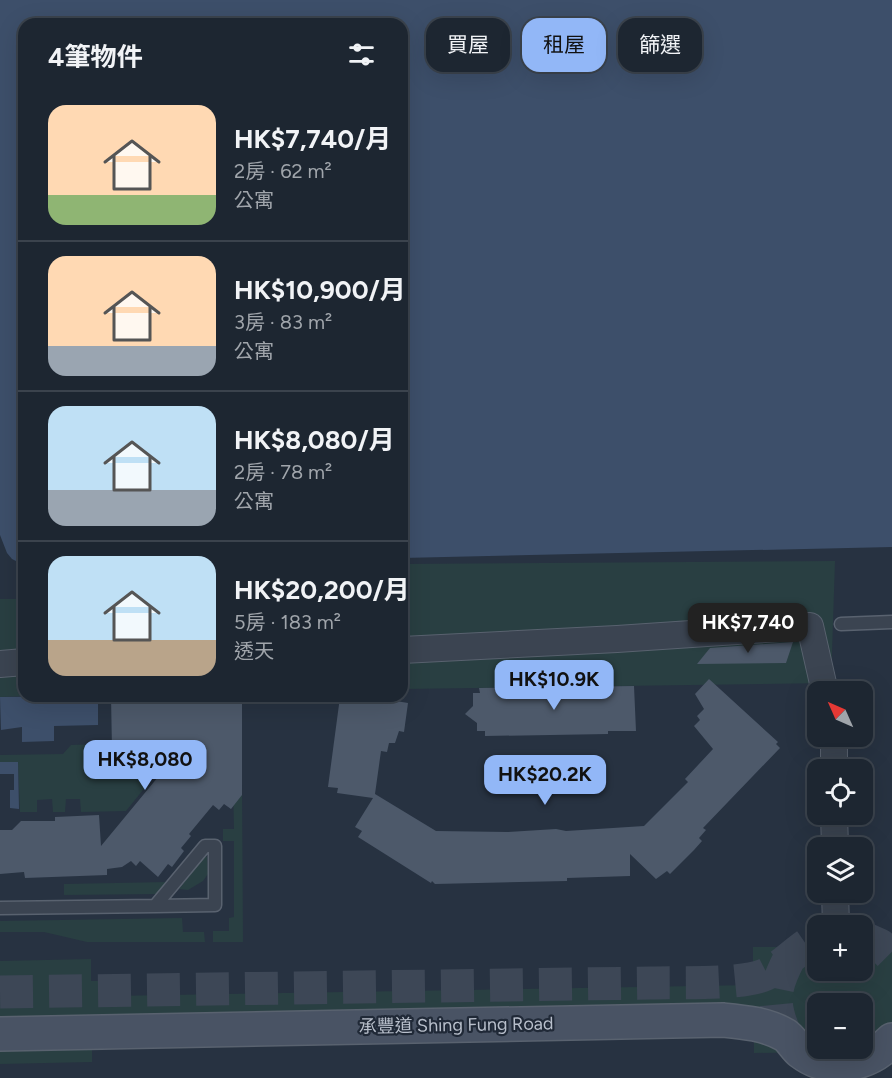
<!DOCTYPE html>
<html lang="zh-TW">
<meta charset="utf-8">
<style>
:root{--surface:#1d2631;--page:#2a323d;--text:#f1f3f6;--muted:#a0a5ab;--line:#3b434d;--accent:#92b7f7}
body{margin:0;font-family:Figtree,"Noto Sans TC",sans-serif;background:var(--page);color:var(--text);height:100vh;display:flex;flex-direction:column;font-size:22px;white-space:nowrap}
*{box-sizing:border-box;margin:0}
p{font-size:20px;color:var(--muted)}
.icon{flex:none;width:33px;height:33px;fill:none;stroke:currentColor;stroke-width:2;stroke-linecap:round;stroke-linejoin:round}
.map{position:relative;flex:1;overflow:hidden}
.drawer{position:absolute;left:18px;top:18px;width:390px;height:684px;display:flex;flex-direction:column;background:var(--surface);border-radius:18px;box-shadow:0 6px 24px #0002,0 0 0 2px var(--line)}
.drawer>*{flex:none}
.top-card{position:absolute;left:426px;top:18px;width:375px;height:54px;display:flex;gap:12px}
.needle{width:39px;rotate:315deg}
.buttons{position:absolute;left:807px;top:681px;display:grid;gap:12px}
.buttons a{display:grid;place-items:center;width:66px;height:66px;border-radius:12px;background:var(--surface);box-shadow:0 6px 24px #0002,0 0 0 2px var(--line);font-size:30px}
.price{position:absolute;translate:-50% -51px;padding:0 14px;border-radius:12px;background:var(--accent);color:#111;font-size:20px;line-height:39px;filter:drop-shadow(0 2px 3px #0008)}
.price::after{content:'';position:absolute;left:50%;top:36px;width:18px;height:14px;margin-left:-9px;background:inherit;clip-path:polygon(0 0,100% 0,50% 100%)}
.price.active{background:#222;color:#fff}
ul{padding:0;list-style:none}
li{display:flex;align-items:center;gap:18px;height:150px;padding:0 30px}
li+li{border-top:2px solid var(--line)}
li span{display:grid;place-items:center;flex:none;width:168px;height:120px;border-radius:18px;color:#555}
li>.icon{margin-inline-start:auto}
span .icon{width:72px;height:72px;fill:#fffc;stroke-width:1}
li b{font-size:26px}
h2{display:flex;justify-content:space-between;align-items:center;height:72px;padding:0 30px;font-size:26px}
.chip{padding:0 21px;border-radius:18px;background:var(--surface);box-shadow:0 6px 24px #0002,0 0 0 2px var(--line);font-size:21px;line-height:54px}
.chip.active{background:var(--accent);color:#111}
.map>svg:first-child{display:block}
.green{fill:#293f42;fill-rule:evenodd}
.water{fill:#3d4f6a}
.building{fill:#4d596a}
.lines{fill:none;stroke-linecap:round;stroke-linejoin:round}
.secondary-tunnel{stroke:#3d4756;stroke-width:33;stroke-dasharray:33 16;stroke-linecap:butt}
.lane-casing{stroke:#59626f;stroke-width:15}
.street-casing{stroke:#59626f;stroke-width:28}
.secondary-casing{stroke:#59626f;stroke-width:36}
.lane{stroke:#3b4451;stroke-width:12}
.street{stroke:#3b4451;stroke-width:26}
.secondary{stroke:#495364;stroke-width:33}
.labels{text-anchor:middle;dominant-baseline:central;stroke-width:4.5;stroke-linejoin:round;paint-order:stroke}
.street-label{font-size:18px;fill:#b8bfcb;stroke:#202937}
</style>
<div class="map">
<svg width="892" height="1078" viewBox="0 0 892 1078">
<rect width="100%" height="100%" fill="#273241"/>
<!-- green -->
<path class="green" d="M835,561L831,683L402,689V564Z
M0,599H24V696H31L0,697Z
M98,744L107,755H120L151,780L126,811L81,812L80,799H66L65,812H53L52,799L37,800V812H20L18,762H0V755L63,754L71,745Z
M233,784H242L243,942H213V931H229V918L234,917V841H223V829H234Z
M205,856L207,857L208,874L203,881L188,890L179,889Z
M167,882L158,894L64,895V884Z
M182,918L183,932H204L205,942H87L44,932H0V921Z
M863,946H892V1051L754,1053V1020L92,1046V1062L0,1064V961L91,959V981H110L111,996L753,985V947H817L818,970H862ZM818,1004H862V1048H818Z"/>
<!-- water -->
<path class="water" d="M0,0H892V547L402,558V24H24V565L12,559L7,553L0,535Z
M98,696V725L54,726V741L22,742V727L1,730L0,697Z
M0,762H18L19,809L10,808V790H14V774H0Z"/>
<!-- building -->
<path class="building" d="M793,642L786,663L697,664L710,648Z
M709,679L778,742L776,744L780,748L703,828L706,830L699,838L702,841L694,850L670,874L667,871L656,879L630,854V876L567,878V881L435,884L432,881L431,883L358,837L362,831L355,827L373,798L337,793L338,788L328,787L340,697L397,696L396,701L408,703L404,732L399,731L395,743H389L387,752L381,751L375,794L436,831L508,832L556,829L566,831L644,826L688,782L685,779L713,749L694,726L700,720L697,716L704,709L695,694Z
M634,686L636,731H608V734L485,736V731H477V723L465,714L473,706V693H480L479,688Z
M111,696H242V795L231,809L224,804L219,810L213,805L189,834L191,836L181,848L184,851L172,867L168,864L158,877L140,861L136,866L131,861L122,867L107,869V875L25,878L24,872L0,874V830H12L21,821H55V817L99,815L101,846L158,777L159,750H112Z"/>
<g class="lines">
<!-- secondary-tunnel -->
<path class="secondary-tunnel" d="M862,937L880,945L892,957
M0,992L651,983C680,982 739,985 764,975C784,966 798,948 818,938
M786,1036C772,1004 773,990 789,959"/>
<!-- lane casing -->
<g class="lane-casing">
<path id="lane" d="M841,624L892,622
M205,846H215V905L155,906Z
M0,908L155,906"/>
</g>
<!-- street casing -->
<g class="street-casing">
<path id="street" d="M402,650L617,639L810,626L825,692
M0,664L24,662
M834,736V770
M834,814L835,848
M835,892L836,926"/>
</g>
<!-- secondary casing -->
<g class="secondary-casing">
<path id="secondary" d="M0,1034L723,1020C744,1022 766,1024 785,1035C791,1039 795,1047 801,1052C830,1074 869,1065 892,1040"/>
</g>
<!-- lane -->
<use href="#lane" class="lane"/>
<!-- street -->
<use href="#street" class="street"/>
<!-- secondary -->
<use href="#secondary" class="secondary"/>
</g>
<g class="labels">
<!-- street labels -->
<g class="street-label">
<text transform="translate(456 1025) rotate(-1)">承豐道 Shing Fung Road</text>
</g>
</g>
</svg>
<div class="buttons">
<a><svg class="needle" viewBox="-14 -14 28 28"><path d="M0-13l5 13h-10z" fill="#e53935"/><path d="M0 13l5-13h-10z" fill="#a0a5ab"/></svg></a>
<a><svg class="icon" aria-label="locate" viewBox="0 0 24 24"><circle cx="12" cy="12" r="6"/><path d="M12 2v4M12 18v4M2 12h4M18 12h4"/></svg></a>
<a><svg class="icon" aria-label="layers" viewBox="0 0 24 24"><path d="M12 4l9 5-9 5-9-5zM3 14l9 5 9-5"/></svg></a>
<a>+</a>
<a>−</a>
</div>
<b class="price active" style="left:748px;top:654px">HK$7,740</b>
<b class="price" style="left:554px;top:711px">HK$10.9K</b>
<b class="price" style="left:145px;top:791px">HK$8,080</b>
<b class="price" style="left:545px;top:806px">HK$20.2K</b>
<div class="top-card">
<a class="chip">買屋</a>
<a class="chip active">租屋</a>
<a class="chip">篩選</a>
</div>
<section class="drawer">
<h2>4筆物件<svg class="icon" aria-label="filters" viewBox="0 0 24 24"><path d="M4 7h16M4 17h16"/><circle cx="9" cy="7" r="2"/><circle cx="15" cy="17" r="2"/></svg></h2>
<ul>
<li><span style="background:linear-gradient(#ffd9b3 75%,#8fb573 0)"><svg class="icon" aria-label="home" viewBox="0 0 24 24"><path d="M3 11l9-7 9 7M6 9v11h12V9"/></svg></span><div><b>HK$7,740/月</b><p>2房 · 62 m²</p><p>公寓</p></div></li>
<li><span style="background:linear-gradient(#ffd9b3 75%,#9aa5b1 0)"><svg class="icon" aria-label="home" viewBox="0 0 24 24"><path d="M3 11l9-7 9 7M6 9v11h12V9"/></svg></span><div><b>HK$10,900/月</b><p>3房 · 83 m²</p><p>公寓</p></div></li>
<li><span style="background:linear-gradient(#bfe0f5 70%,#9aa5b1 0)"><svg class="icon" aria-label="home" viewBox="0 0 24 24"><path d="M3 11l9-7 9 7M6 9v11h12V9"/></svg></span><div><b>HK$8,080/月</b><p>2房 · 78 m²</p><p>公寓</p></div></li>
<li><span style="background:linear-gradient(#bfe0f5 70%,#b9a48a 0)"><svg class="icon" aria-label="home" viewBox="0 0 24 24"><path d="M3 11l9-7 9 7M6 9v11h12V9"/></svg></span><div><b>HK$20,200/月</b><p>5房 · 183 m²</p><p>透天</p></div></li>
</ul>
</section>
</div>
